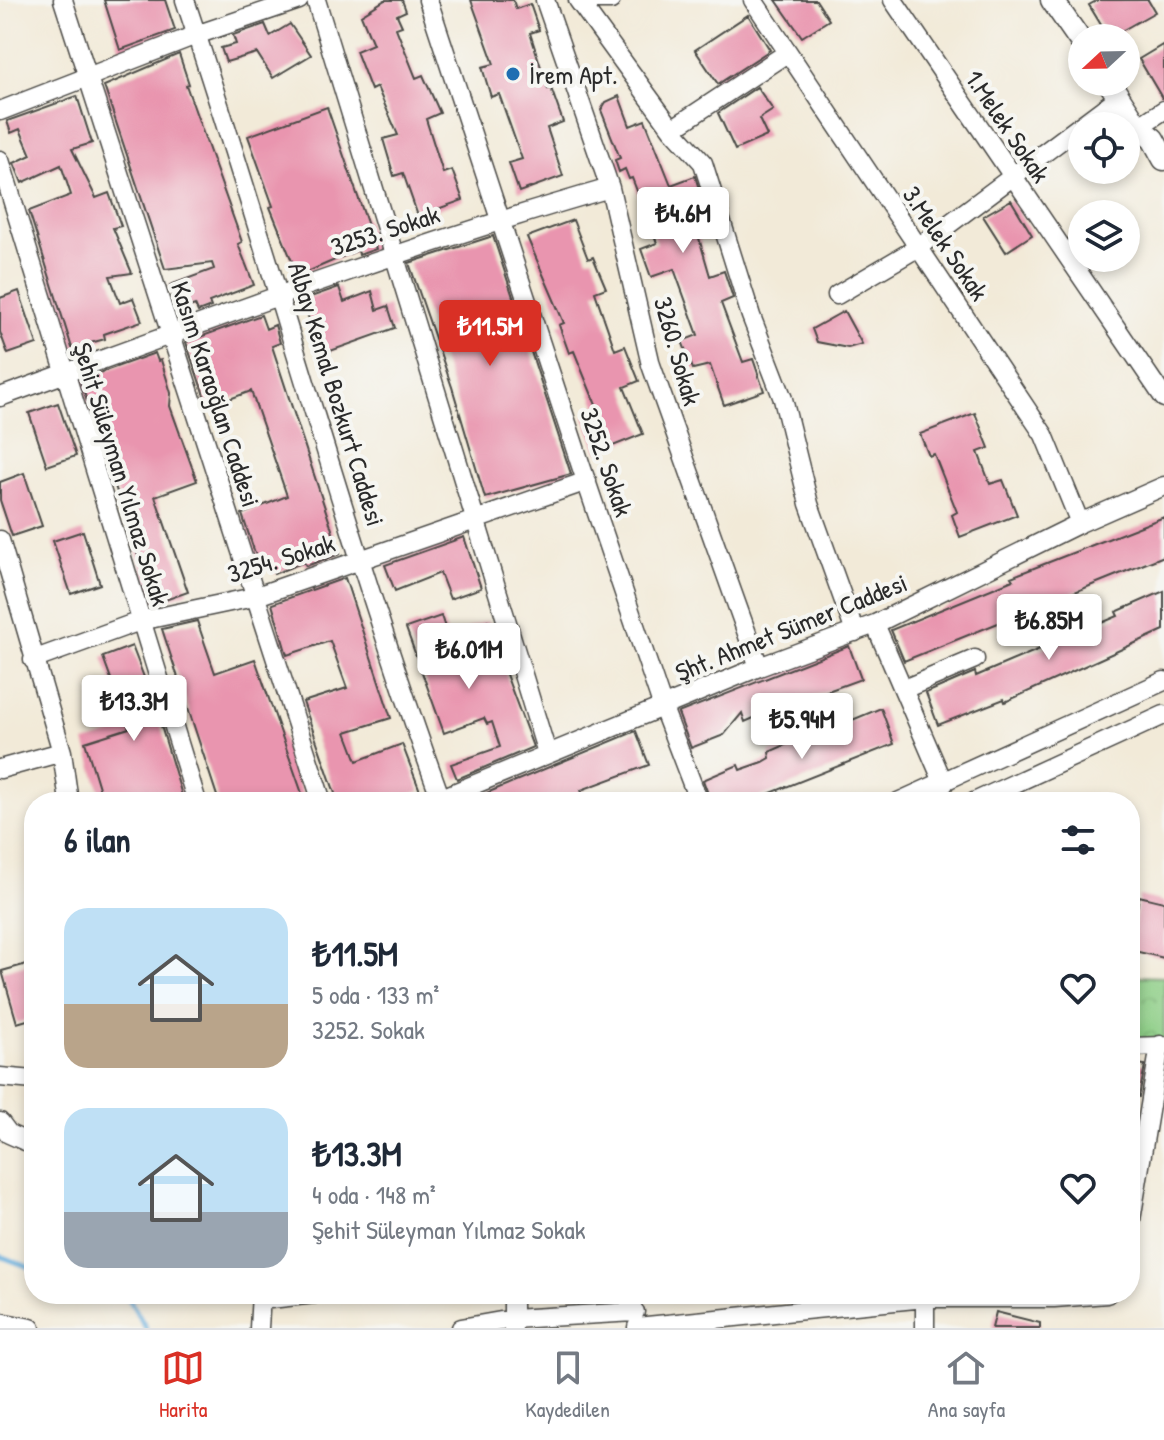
<!DOCTYPE html>
<html lang="tr">
<meta charset="utf-8">
<style>
:root{--surface:#fff;--page:#f6f6f7;--text:#1f2937;--muted:#747a83;--line:#e0e1e3;--accent:#d93025}
body{margin:0;font-family:"Patrick Hand",sans-serif;background:var(--page);color:var(--text);height:100vh;display:flex;flex-direction:column;font-size:30px;white-space:nowrap}
*{box-sizing:border-box;margin:0}
p{font-size:26px;color:var(--muted)}
.icon{flex:none;width:44px;height:44px;fill:none;stroke:currentColor;stroke-width:2;stroke-linecap:round;stroke-linejoin:round}
.map{position:relative;flex:1;overflow:hidden}
.panel{position:absolute;left:24px;top:792px;width:1116px;height:512px;display:flex;flex-direction:column;background:var(--surface);border-radius:32px;box-shadow:0 4px 12px #0003}
.panel>*{flex:none}
.needle{width:52px;rotate:248deg}
.tools{position:absolute;left:1068px;top:24px;display:grid;gap:16px}
.tools a{display:grid;place-items:center;width:72px;height:72px;border-radius:50%;background:var(--surface);box-shadow:0 4px 12px #0003;font-size:40px}
.price{position:absolute;translate:-50% -68px;padding:0 18px;border-radius:8px;background:#fff;color:#222;font-size:26px;line-height:52px;filter:drop-shadow(0 2px 4px #0008)}
.price::after{content:'';position:absolute;left:50%;top:48px;width:24px;height:18px;margin-left:-12px;background:inherit;clip-path:polygon(0 0,100% 0,50% 100%)}
.price.on{background:var(--accent);color:#fff}
ul{padding:0;list-style:none}
li{display:flex;align-items:center;gap:24px;height:200px;padding:0 40px}
li span{display:grid;place-items:center;flex:none;width:224px;height:160px;border-radius:24px;color:#555}
li>.icon{margin-inline-start:auto}
span .icon{width:96px;height:96px;fill:#fffc;stroke-width:1}
li b{font-size:34px}
h2{display:flex;justify-content:space-between;align-items:center;height:96px;padding:0 40px;font-size:34px}
.tabs{display:flex;justify-content:space-around;align-items:center;height:112px;border-top:2px solid var(--line);background:var(--surface);font-size:22px;color:var(--muted)}
.tabs a{display:grid;justify-items:center;gap:4px}
.tabs .on{color:var(--accent)}
.map>svg:first-child{display:block}
.park{fill:url(#park-crowns);stroke:#5c7c58;stroke-width:2}
.lines{fill:none;stroke-linecap:round;stroke-linejoin:round}
.stream{stroke:#65addc;stroke-width:5}
.building{fill:#e995af}
.minor-casing{stroke:#494845;stroke-width:21}
.major-casing{stroke:#494845;stroke-width:25}
.minor{stroke:#fff;stroke-width:18}
.major{stroke:#fff;stroke-width:22}
.poi-dot{fill:#1f6fb2;stroke:#f6f6f2;stroke-width:3}
.labels{text-anchor:middle;dominant-baseline:central;stroke-width:8;stroke-linejoin:round;paint-order:stroke}
.poi-label{font-size:26px;fill:#2b2b2b;stroke:#f6f6f2;text-anchor:start}
.street-label{font-size:26px;fill:#2b2b2b;stroke:#f6f6f2}
</style>
<div class="map">
<svg width="1164" height="1328" viewBox="0 0 1164 1328">
<defs>
<pattern id="park-crowns" width="20" height="18" patternUnits="userSpaceOnUse" patternTransform="scale(2)"><rect width="20" height="18" fill="#8dce86"/><path d="M2 6a3 3 0 1 1 6 0M12 15a3 3 0 1 1 6 0" fill="none" stroke="#7ab174"/></pattern>
</defs>
<rect width="100%" height="100%" fill="#f6f6f2"/>
<filter id="ink" filterUnits="userSpaceOnUse"><feTurbulence type="fractalNoise" baseFrequency=".0125" numOctaves="2"/><feDisplacementMap in="SourceGraphic" scale="16" xChannelSelector="R" yChannelSelector="G"/><feConvolveMatrix kernelMatrix="1 2 1 2 8 2 1 2 1" color-interpolation-filters="sRGB"/></filter>
<filter id="wash" filterUnits="userSpaceOnUse"><feTurbulence type="fractalNoise" baseFrequency=".006" numOctaves="4" result="noise"/><feDisplacementMap in="SourceGraphic" scale="32" xChannelSelector="R" yChannelSelector="G"/><feGaussianBlur stdDeviation="1.8" result="paint"/><feColorMatrix in="noise" values="0 0 0 0 0 0 0 0 0 0 0 0 0 0 0 0 0 1.4 0 .05"/><feComposite in="paint" operator="in"/></filter>
<g filter="url(#wash)">
<rect width="100%" height="100%" fill="#f2ead8"/>
<!-- park -->
<path class="park" d="M1130,976L1164,977V1040L1130,1041Z"/>
<g class="lines">
<!-- stream -->
<path class="stream" d="M0,1256L34,1269
M126,1294L146,1328"/>
</g>
<g id="blocks">
<!-- building -->
<path class="building" d="M104,0H165L175,30L120,50Z
M385,0H402L406,11L397,15L402,26L396,28L416,78L423,75L440,113L426,119L443,173L452,170L463,200L418,216L403,173L394,176L383,139L398,135L377,87L371,90L356,51L373,44L361,15Z
M471,0H513L516,9L530,4L539,30L530,33L548,89L551,88L563,122L547,128L563,176L519,192L509,163L522,159L499,94L491,97L482,67L494,64Z
M776,0H816L829,20L802,37Z
M1098,0H1148L1155,12L1109,38L1089,5Z
M748,15L770,50L718,84L695,50Z
M265,24L270,36L290,24L311,55L273,78L257,53L226,62L221,48L236,44L233,35Z
M1164,44V98H1162L1139,59Z
M179,54L189,84L186,85L242,242L238,244L254,285L209,302L211,307L198,312L195,305L178,311L170,285L214,269L212,263L165,269L104,86Z
M757,87L773,110L759,119L767,136L735,150L718,113Z
M77,96L92,143L72,149L96,198L109,193L121,226L113,228L132,273L110,276L120,303L133,298L142,321L104,334L105,339L72,348L29,211L71,195L61,165L22,183L14,163L31,155L20,129L11,133L7,121Z
M619,96L630,126L645,120L671,185L695,176L703,202L690,207L710,276L724,271L733,298L721,303L743,362L753,359L764,391L724,405L710,365L693,369L682,341L698,335L674,269L651,277L641,249L657,243L632,178L629,179L625,169L619,172L615,160L620,158L601,110L606,102Z
M327,107L376,249L359,255L358,250L298,276L270,207L273,206L248,136Z
M1011,200L1032,235L1006,252L983,216Z
M573,220L588,259L593,257L606,288L595,292L615,350L625,346L639,381L624,387L643,434L598,452L584,416L598,410L574,351L569,353L559,325L564,323L527,237Z
M493,236L571,474L485,498L452,387L409,263Z
M339,287L344,302L372,291L377,310L388,306L395,328L322,354L302,300Z
M19,291L37,344L8,354L0,332V298Z
M844,311L862,344L848,348L817,342L812,329Z
M261,315L266,329L275,325L280,343L272,346L340,554L306,566L304,562L274,574L271,565L260,568L242,514L287,496L251,391L208,407L186,342Z
M155,353L158,361L161,360L171,393L170,406L197,481L155,496L188,592L154,604L80,380Z
M58,403L76,456L47,466L29,413Z
M975,413L989,448L978,452L990,484L1003,480L1017,515L960,537L952,515L957,512L934,454L929,456L920,434Z
M24,473L42,526L12,536L0,500V482Z
M1164,517V556L904,661L891,630L1013,580L1011,577Z
M83,531L100,584L71,594L53,541Z
M464,537L481,588L450,599L440,573L395,591L385,565Z
M345,578L391,718L346,732L357,761L402,744L420,791L389,802H338L303,702L347,688L330,641L287,655L272,604Z
M1164,591V630L1005,702L1004,699L938,725L926,693L975,672L976,676L1118,616L1116,612Z
M441,616L448,636L487,621L492,636L455,650L464,674L501,661L533,747L457,779L451,764L500,747L492,722L487,724L484,718L444,733L406,628Z
M197,621L215,673L255,659L305,802H219L162,629Z
M132,646L155,706L184,802H103L100,791L85,742L129,728L103,657Z
M849,646L861,679L784,707L785,712L757,723L756,717L745,722L742,713L724,735L691,748L678,713Z
M881,708L894,744L758,798L759,802H711L703,780L738,765L740,770L763,762L770,758L769,752L801,738L804,745L831,738L828,730Z
M636,731L649,765L581,790L586,802H465Z
M1139,896L1164,902V958L1130,950Z
M34,962V1018L17,1023L2,971Z
M1130,1063L1145,1065L1139,1097L1130,1096Z
M996,1312L1040,1323V1328H992Z"/>
</g>
</g>
<g filter="url(#ink)">
<use href="#blocks" fill-opacity="0" stroke="#494845" stroke-width="2"/>
<g class="lines">
<!-- minor casing -->
<g class="minor-casing">
<path id="minor" d="M63,0L322,802
M185,0C274,266 346,538 442,802
M316,0L547,753
M428,0L581,466L663,708L699,802
M545,0L610,188L651,365L759,667
M578,0L672,129L703,163L751,316L783,399L809,504L855,632
M587,0H611
M753,0L1044,435L1080,523
M893,0L1164,398
M0,111L196,35L299,0
M1138,127L1164,110
M672,129L787,53
M0,160L197,802
M837,295L917,248L1119,97
M0,397C203,323 403,247 610,188
M0,540L62,752L69,802
M875,624L944,784
M33,660L140,621L254,597L587,481
M904,689L975,659
M0,769L62,752
M432,802L759,667L875,624L1080,523L1164,486
M898,802L1164,681
M974,802L1164,715
M1130,1047L1164,1046
M0,1077L34,1080
M0,1122L9,1134L34,1145
M1130,1226L1160,1045
M261,1300L315,1294
M0,1322L31,1328
M637,1327L925,1298H1054L1107,1294
M259,1328L261,1294
M461,1328L512,1319L635,1312
M513,1328V1294
M925,1328V1294"/>
</g>
<!-- major casing -->
<g class="major-casing">
<path id="major" d="M1052,0L1082,43
M1109,82L1138,127L1153,139L1164,159"/>
</g>
<!-- minor -->
<use href="#minor" class="minor"/>
<!-- major -->
<use href="#major" class="major"/>
</g>
</g>
<!-- markers -->
<circle class="poi-dot" cx="513" cy="74" r="8"/>
<g class="labels">
<!-- poi labels -->
<g class="poi-label">
<text x="529" y="74">İrem Apt.</text>
</g>
<!-- street labels -->
<g class="street-label">
<text transform="translate(1008 126) rotate(56)">1.Melek Sokak</text>
<text transform="translate(385 230) rotate(-18)">3253. Sokak</text>
<text transform="translate(946 243) rotate(56)">3.Melek Sokak</text>
<text transform="translate(678 351) rotate(74)">3260. Sokak</text>
<text transform="translate(216 394) rotate(72)">Kasım Karaoğlan Caddesi</text>
<text transform="translate(337 394) rotate(73)">Albay Kemal Bozkurt Caddesi</text>
<text transform="translate(607 462) rotate(71)">3252. Sokak</text>
<text transform="translate(122 474) rotate(73)">Şehit Süleyman Yılmaz Sokak</text>
<text transform="translate(281 558) rotate(-17)">3254. Sokak</text>
<text transform="translate(791 627) rotate(-22)">Şht. Ahmet Sümer Caddesi</text>
</g>
</g>
</svg>
<div class="tools">
<a><svg class="needle" viewBox="-14 -14 28 28"><path d="M0-13l5 13h-10z" fill="#e53935"/><path d="M0 13l5-13h-10z" fill="#747a83"/></svg></a>
<a><svg class="icon" aria-label="locate" viewBox="0 0 24 24"><circle cx="12" cy="12" r="6"/><path d="M12 2v4M12 18v4M2 12h4M18 12h4"/></svg></a>
<a><svg class="icon" aria-label="layers" viewBox="0 0 24 24"><path d="M12 4l9 5-9 5-9-5zM3 14l9 5 9-5"/></svg></a>
</div>
<b class="price" style="left:683px;top:255px">₺4.6M</b>
<b class="price on" style="left:490px;top:368px">₺11.5M</b>
<b class="price" style="left:1049px;top:662px">₺6.85M</b>
<b class="price" style="left:469px;top:691px">₺6.01M</b>
<b class="price" style="left:134px;top:743px">₺13.3M</b>
<b class="price" style="left:802px;top:761px">₺5.94M</b>
<section class="panel">
<h2>6 ilan<svg class="icon" aria-label="filters" viewBox="0 0 24 24"><path d="M4 7h16M4 17h16"/><circle cx="9" cy="7" r="2"/><circle cx="15" cy="17" r="2"/></svg></h2>
<ul>
<li><span style="background:linear-gradient(#bfe0f5 60%,#b9a48a 0)"><svg class="icon" aria-label="home" viewBox="0 0 24 24"><path d="M3 11l9-7 9 7M6 9v11h12V9"/></svg></span><div><b>₺11.5M</b><p>5 oda · 133 m²</p><p>3252. Sokak</p></div><svg class="icon" aria-label="heart" viewBox="0 0 24 24"><path d="M12 20l-8-8c-3-5 5-10 8-4 3-6 11-1 8 4z"/></svg></li>
<li><span style="background:linear-gradient(#bfe0f5 65%,#9aa5b1 0)"><svg class="icon" aria-label="home" viewBox="0 0 24 24"><path d="M3 11l9-7 9 7M6 9v11h12V9"/></svg></span><div><b>₺13.3M</b><p>4 oda · 148 m²</p><p>Şehit Süleyman Yılmaz Sokak</p></div><svg class="icon" aria-label="heart" viewBox="0 0 24 24"><path d="M12 20l-8-8c-3-5 5-10 8-4 3-6 11-1 8 4z"/></svg></li>
</ul>
</section>
</div>
<nav class="tabs">
<a class="on"><svg class="icon" aria-label="map" viewBox="0 0 24 24"><path d="M3 6l6-2 6 2 6-2v14l-6 2-6-2-6 2zM9 4v14M15 6v14"/></svg>Harita</a>
<a><svg class="icon" aria-label="saved" viewBox="0 0 24 24"><path d="M7 4h10v16l-5-4-5 4z"/></svg>Kaydedilen</a>
<a><svg class="icon" aria-label="home" viewBox="0 0 24 24"><path d="M3 11l9-7 9 7M6 9v11h12V9"/></svg>Ana sayfa</a>
</nav>
